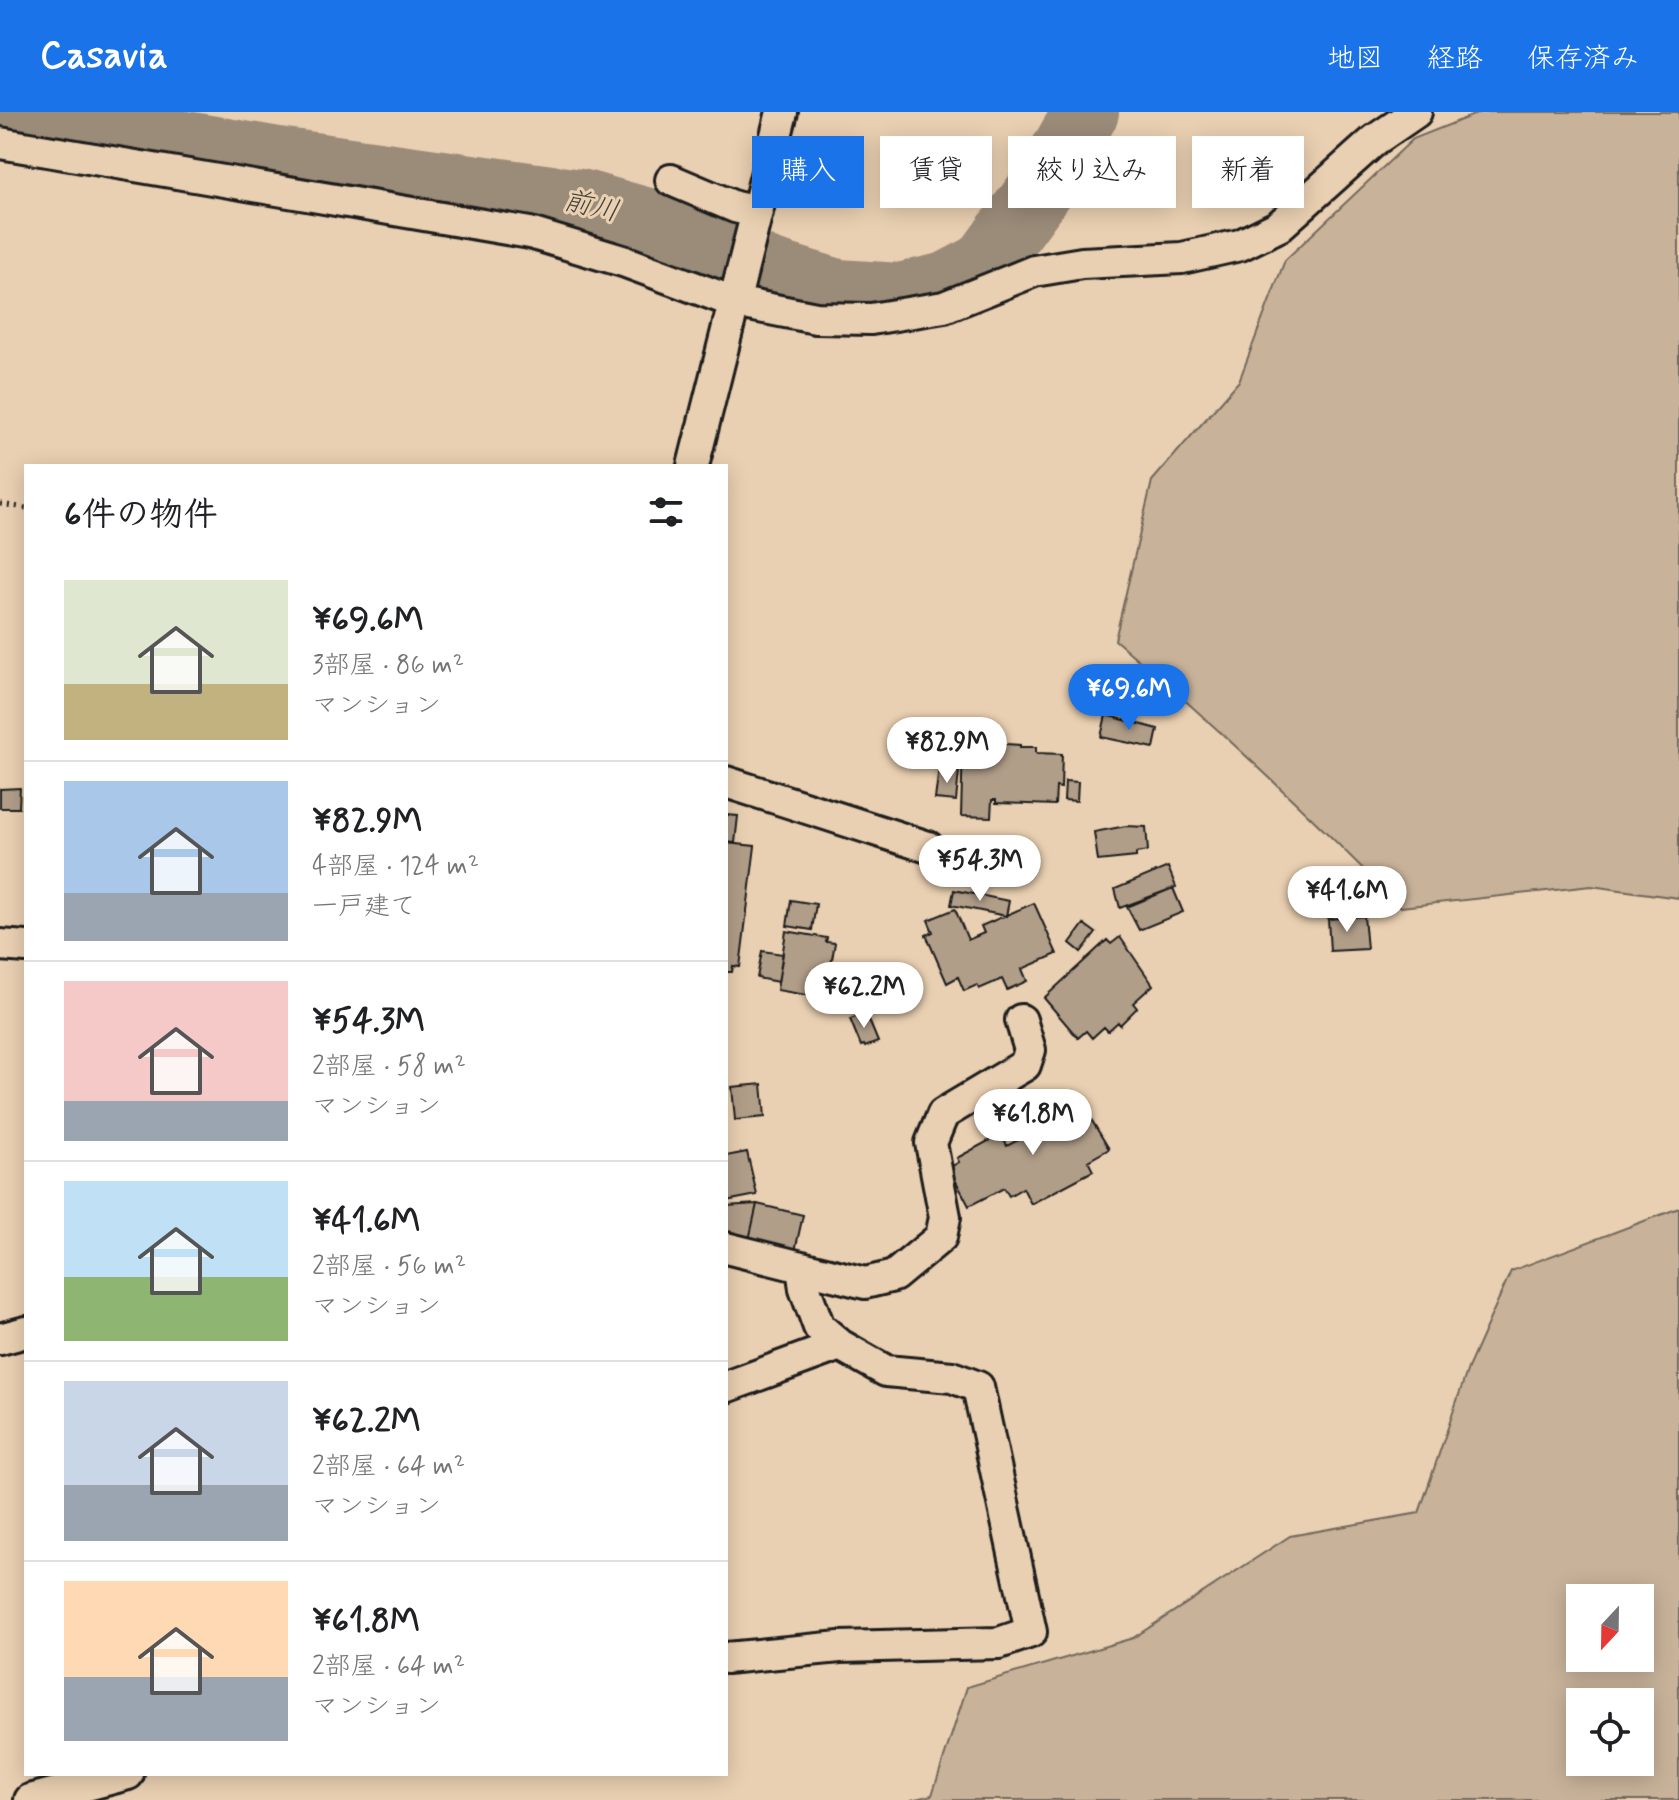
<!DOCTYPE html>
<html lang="ja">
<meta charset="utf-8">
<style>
:root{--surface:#fff;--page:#f6f6f6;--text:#202124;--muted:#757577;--line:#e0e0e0;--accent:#1a73e8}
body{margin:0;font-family:Mynerve,"Klee One",sans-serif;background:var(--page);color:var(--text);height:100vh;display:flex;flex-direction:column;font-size:30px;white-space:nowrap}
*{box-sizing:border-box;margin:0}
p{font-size:26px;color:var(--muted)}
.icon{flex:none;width:44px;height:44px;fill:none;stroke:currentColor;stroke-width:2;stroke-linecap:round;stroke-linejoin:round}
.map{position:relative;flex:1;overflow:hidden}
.sheet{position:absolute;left:24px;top:352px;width:704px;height:1312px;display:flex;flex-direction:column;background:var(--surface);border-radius:0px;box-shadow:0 4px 20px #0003}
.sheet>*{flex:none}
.top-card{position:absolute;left:752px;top:24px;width:760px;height:72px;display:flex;gap:16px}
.needle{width:52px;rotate:202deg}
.fabs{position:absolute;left:1566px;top:1472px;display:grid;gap:16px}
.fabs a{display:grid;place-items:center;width:88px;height:88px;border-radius:0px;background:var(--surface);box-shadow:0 4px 20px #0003;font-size:40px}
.price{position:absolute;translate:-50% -68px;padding:0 18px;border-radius:28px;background:#fff;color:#222;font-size:26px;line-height:52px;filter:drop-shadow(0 2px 4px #0008)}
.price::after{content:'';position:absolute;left:50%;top:48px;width:24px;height:18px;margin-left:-12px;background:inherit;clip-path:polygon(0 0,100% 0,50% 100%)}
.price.selected{background:var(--accent);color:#fff}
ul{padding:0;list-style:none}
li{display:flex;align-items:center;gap:24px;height:200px;padding:0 40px}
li+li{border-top:2px solid var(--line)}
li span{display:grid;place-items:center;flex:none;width:224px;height:160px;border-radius:0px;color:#555}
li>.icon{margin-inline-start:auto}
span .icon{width:96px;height:96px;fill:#fffc;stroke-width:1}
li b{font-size:34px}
h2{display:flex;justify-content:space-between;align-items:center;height:96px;padding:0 40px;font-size:34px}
.tag{padding:0 28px;border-radius:0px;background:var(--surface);box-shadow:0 4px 20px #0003;font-size:28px;line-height:72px}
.tag.selected{background:var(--accent);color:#fff}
header{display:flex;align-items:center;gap:48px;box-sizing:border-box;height:112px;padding:0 40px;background:var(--accent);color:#fff}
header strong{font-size:38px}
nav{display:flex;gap:44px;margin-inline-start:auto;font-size:28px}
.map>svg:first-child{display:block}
.green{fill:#c8b29a;stroke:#72675b;stroke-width:2;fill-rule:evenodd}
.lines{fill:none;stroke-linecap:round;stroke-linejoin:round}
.river{stroke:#9b8b79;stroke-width:66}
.building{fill:#b19e89;stroke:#1c1c1c;stroke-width:2}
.minor-casing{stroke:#1c1c1c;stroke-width:36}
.path{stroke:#1c1c1c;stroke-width:5;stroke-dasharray:2 6;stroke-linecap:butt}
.minor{stroke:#ead0b2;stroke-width:30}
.labels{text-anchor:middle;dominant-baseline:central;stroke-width:6;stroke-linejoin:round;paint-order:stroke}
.water-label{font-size:28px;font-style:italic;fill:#48433d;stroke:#ead0b2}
</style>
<header>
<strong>Casavia</strong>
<nav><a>地図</a><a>経路</a><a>保存済み</a></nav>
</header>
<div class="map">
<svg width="1679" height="1688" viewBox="0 0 1679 1688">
<rect width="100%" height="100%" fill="#ead0b2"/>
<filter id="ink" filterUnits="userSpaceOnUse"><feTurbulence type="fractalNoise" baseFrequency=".0125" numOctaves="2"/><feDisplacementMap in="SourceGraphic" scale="16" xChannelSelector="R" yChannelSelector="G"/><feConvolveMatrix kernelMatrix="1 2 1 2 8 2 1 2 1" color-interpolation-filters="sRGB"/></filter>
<g filter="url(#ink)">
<!-- green -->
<path class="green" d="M1481,0H1679V786L1591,774L1401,795C1309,701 1215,612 1115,528L1152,369L1239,269L1285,148L1413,27Z
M1679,1096V1688H911L932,1683L967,1575L1133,1526L1290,1424L1419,1401L1468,1256L1511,1159ZM1580,1486H1640V1546H1580ZM1580,1590H1640V1650H1580Z"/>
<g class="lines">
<!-- river -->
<path class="river" d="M0,0L284,49L580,90L662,113L769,159L838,180L900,184L947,173L985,153L1047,68L1086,0"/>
</g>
<!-- building -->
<path class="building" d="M1106,603L1158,617L1154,636L1101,625Z
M992,631L1020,633V635H1036V641L1062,642L1061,676L1056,675L1055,693L996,691V688H992L991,705L961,704L963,632L987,633V638H992Z
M939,656L959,659L956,689L935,687Z
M1065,669L1078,670L1077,689L1064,688Z
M20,676L19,696H0V677Z
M726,703L738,704L735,731L726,730Z
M1126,714L1146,715L1148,739L1136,741V745L1098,749L1094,720Z
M726,731L755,734L740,855L733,854L732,860H726Z
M1168,755L1176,775L1120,796L1115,777Z
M1173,776L1183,800L1139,818L1127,795Z
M954,778L1009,789L1006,804L951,793Z
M791,788L816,792L812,818L787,814Z
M1034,791L1057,842L1022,857L1027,869L1007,878L1002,867L979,877L977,873L964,879L958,865L947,871L926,823L933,820L928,808L955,797L968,828L984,821L981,814Z
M1364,804L1367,837L1330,839L1328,807Z
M1084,812L1096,821L1081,840L1070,831Z
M786,819L827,826L826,830L835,831L826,880L813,878L812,884L777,878Z
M1120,825L1153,873L1133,891L1137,896L1120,913L1118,910L1108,919L1104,915L1092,926L1086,919L1078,926L1044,886L1107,828L1111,832Z
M762,839L783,842L778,870L757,866Z
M866,901L878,930L865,935L864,933L861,934L850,907Z
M762,972L765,1005L735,1008L732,975Z
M1074,979L1109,1037L1088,1049L1093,1059L1031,1092L1023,1076L1009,1084L1004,1076L969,1094L949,1056L959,1050L957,1046L1001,1022L1007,1034L1033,1020L1035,1025L1056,1014L1046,994Z
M747,1040L757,1083L726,1089V1044Z
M757,1092L749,1128L726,1123V1094Z
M757,1092L803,1103L795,1139L749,1128Z"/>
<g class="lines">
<!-- minor casing -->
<g class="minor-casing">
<path id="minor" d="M0,31L530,121L626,150L734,190L816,206L871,207L944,195L1034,159L1082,151L1182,146L1240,133L1279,114L1375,28L1416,0
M671,68L735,95L757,100
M693,354L782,0
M726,670L928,735
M0,833L26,835
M726,1136L865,1171L894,1164L941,1125L945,1105L931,1031L943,1002L1025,953L1030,938L1021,908
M0,1227L26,1220
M726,1275L840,1233
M726,1546L840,1535L999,1531L1031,1520L978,1275L952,1265L886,1259L840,1233L819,1215L805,1177L802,1155
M30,1688L128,1662"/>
</g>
<!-- path -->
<path class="path" d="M0,392L26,396"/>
<!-- minor -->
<use href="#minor" class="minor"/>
</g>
</g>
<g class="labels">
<!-- water labels -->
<g class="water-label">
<text transform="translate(591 95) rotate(13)">前川</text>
</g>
</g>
</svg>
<div class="fabs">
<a><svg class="needle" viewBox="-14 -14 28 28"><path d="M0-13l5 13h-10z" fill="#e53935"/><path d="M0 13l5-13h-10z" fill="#757577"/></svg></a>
<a><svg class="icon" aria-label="locate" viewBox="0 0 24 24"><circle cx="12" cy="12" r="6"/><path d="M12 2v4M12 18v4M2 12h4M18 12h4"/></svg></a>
</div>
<b class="price selected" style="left:1129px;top:620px">¥69.6M</b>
<b class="price" style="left:947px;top:673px">¥82.9M</b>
<b class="price" style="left:980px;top:791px">¥54.3M</b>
<b class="price" style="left:1347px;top:822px">¥41.6M</b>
<b class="price" style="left:864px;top:918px">¥62.2M</b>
<b class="price" style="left:1033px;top:1045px">¥61.8M</b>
<div class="top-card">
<a class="tag selected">購入</a>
<a class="tag">賃貸</a>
<a class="tag">絞り込み</a>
<a class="tag">新着</a>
</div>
<section class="sheet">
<h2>6件の物件<svg class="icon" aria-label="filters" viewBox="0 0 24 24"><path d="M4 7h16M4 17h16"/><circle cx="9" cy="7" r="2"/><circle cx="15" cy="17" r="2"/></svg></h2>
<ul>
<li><span style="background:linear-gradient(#dfe7d0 65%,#c2b280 0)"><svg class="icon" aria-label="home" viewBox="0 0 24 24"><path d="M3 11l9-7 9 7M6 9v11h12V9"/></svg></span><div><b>¥69.6M</b><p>3部屋 · 86 m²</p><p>マンション</p></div></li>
<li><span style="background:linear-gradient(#a9c7e8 70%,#9aa5b1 0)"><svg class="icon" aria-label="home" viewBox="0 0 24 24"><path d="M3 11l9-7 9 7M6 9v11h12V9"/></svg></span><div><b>¥82.9M</b><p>4部屋 · 124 m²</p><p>一戸建て</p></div></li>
<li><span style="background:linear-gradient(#f6c9c9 75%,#9aa5b1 0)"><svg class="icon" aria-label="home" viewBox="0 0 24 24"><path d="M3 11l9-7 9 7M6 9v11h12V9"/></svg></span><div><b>¥54.3M</b><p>2部屋 · 58 m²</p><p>マンション</p></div></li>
<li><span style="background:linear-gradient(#bfe0f5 60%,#8fb573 0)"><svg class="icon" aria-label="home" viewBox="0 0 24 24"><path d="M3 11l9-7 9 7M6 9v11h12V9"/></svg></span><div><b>¥41.6M</b><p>2部屋 · 56 m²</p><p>マンション</p></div></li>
<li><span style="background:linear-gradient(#c9d6e8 65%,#9aa5b1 0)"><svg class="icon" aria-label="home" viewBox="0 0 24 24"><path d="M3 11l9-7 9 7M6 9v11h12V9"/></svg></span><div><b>¥62.2M</b><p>2部屋 · 64 m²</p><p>マンション</p></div></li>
<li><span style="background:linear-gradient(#ffd9b3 60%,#9aa5b1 0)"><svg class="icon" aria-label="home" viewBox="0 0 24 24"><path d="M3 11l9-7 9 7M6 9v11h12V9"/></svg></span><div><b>¥61.8M</b><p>2部屋 · 64 m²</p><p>マンション</p></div></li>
</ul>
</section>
</div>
